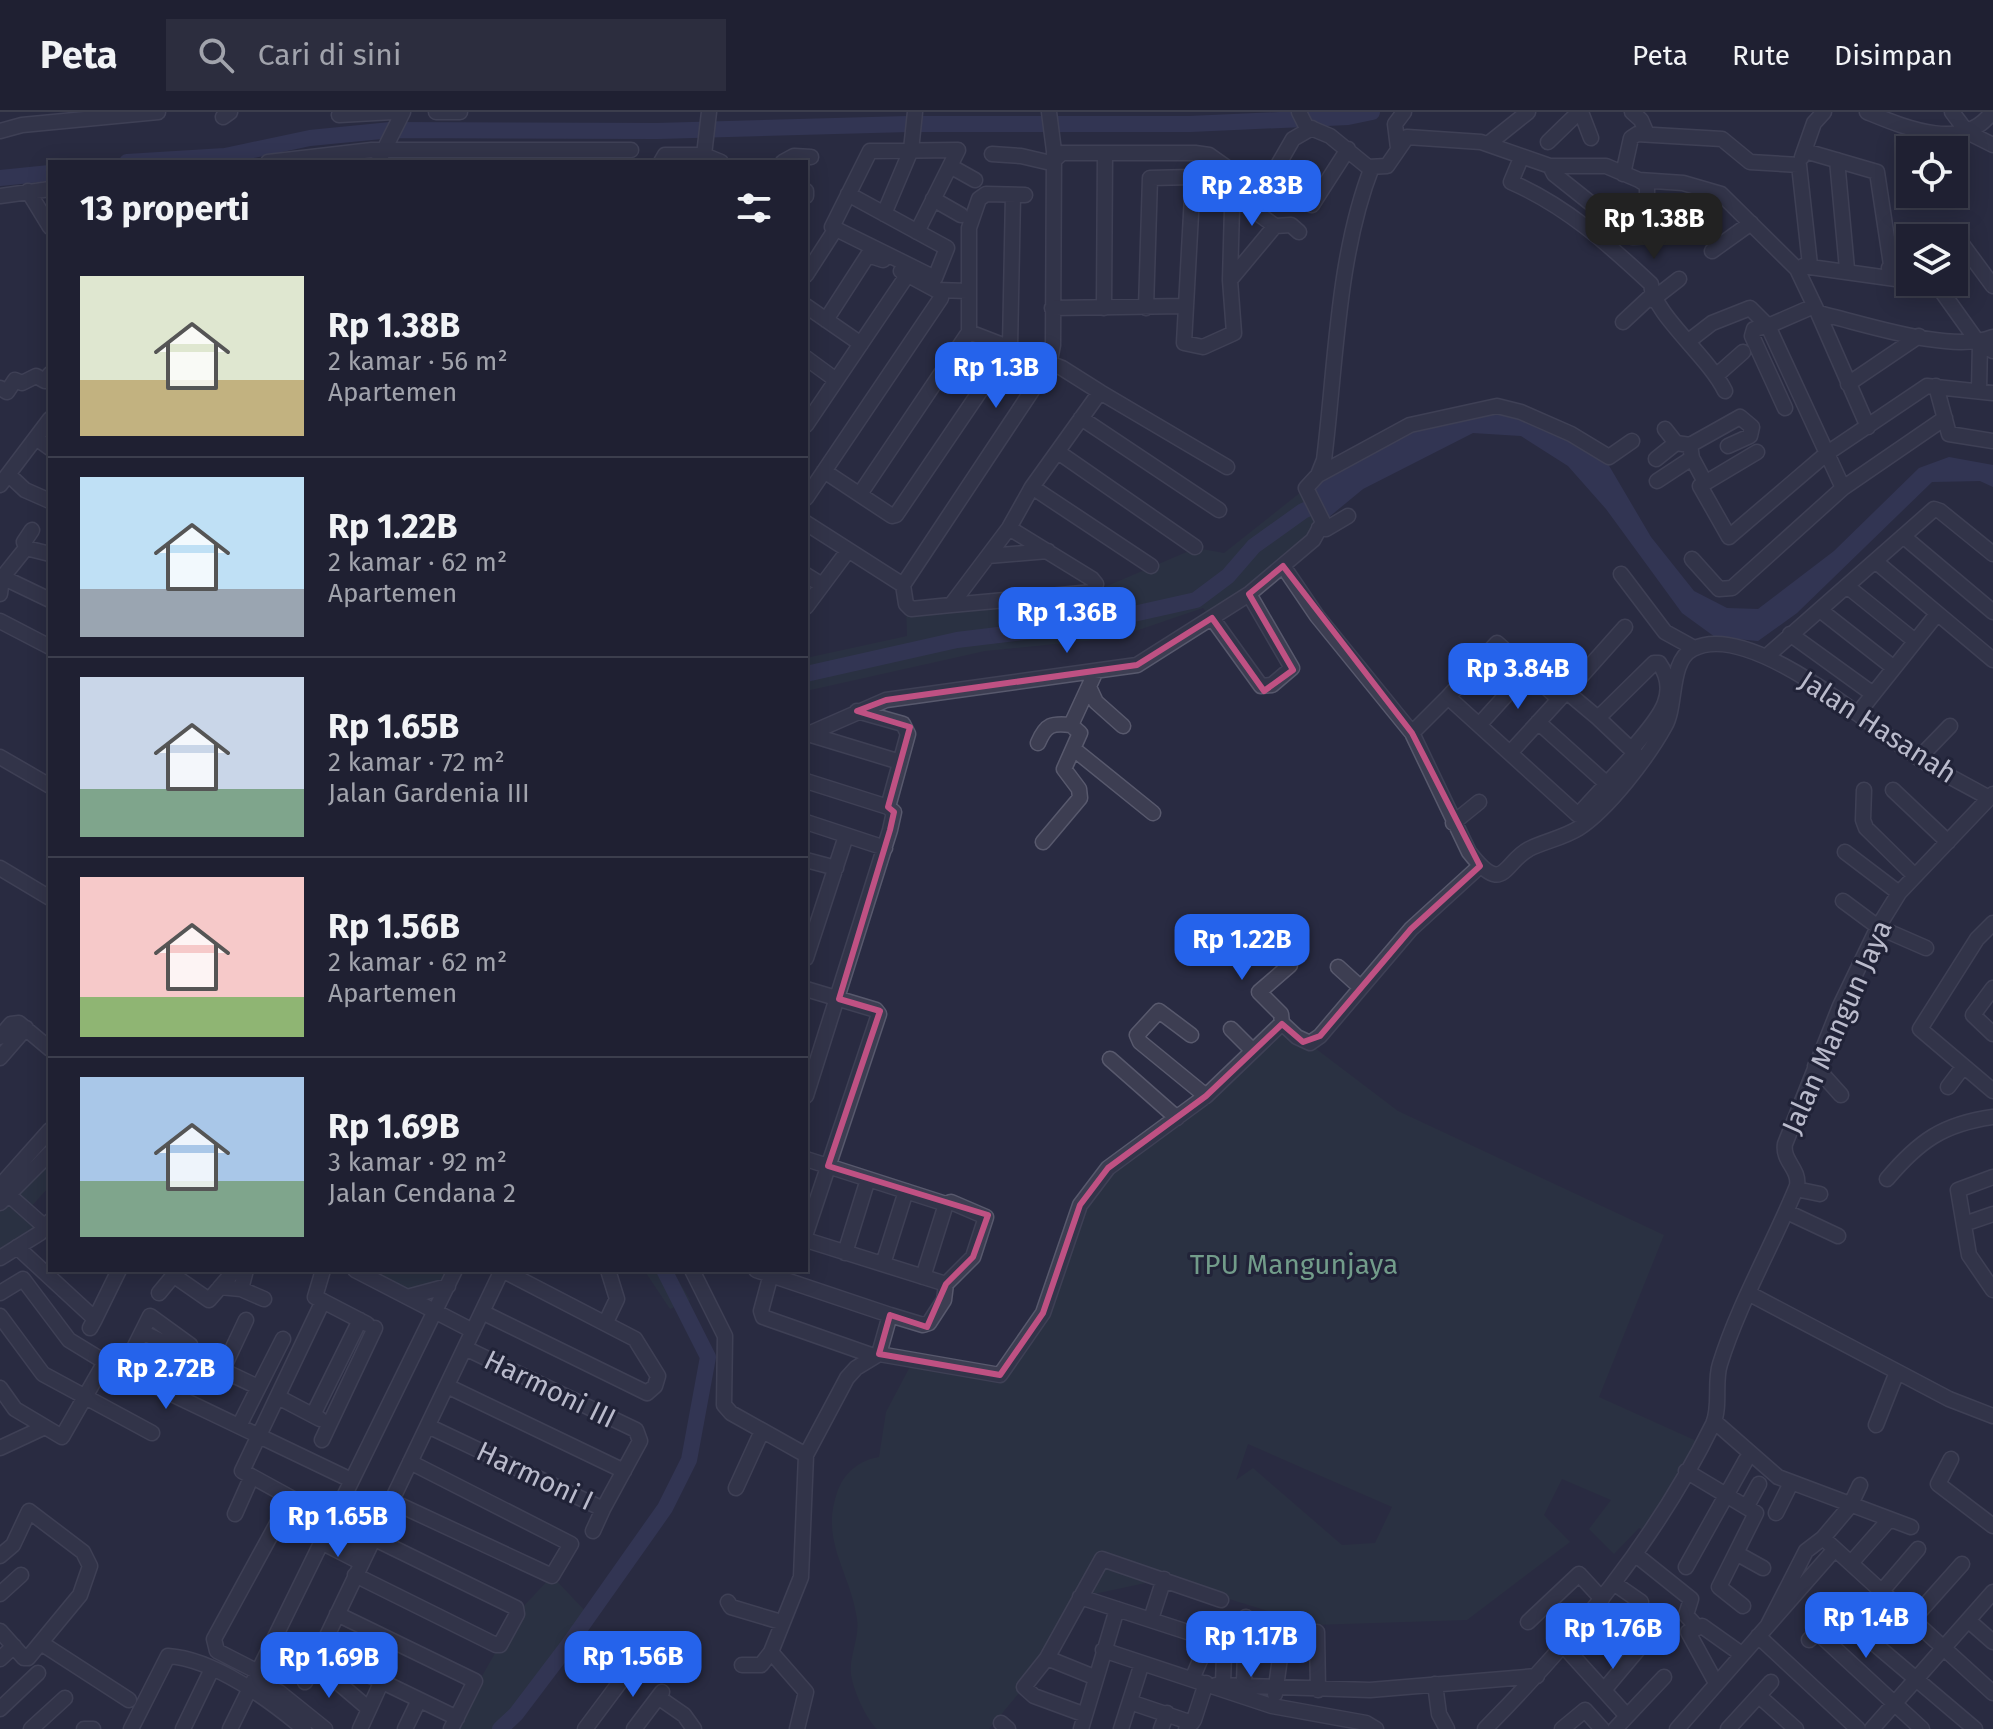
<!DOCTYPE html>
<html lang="id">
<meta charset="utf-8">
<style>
:root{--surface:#1f2032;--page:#2c2d3e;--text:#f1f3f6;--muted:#a1a3ac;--line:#3c3e4d;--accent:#2563eb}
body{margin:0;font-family:"Fira Sans",sans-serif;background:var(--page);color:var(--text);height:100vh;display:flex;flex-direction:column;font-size:30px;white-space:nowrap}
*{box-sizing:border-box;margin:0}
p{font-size:26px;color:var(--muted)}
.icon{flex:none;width:44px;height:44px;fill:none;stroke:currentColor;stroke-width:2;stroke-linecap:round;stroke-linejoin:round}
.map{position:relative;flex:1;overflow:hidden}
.drawer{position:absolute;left:48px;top:48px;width:760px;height:1112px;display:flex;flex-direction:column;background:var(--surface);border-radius:0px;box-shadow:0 4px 20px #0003,0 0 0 2px var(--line)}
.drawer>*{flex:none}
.fabs{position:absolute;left:1896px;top:24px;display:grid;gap:16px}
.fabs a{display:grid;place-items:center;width:72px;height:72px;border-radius:0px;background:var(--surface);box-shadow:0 4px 20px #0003,0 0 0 2px var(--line);font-size:40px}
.price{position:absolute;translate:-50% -68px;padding:0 18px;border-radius:16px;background:var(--accent);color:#fff;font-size:26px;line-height:52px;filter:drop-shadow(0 2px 4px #0008)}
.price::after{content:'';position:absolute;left:50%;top:48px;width:24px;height:18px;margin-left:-12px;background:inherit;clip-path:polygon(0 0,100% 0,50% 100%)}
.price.active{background:#222;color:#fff}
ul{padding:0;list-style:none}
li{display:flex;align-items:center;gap:24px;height:200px;padding:0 32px}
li+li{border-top:2px solid var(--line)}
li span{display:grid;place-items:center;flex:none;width:224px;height:160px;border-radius:0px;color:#555}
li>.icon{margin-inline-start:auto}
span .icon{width:96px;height:96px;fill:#fffc;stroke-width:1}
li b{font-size:34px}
h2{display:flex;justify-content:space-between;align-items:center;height:96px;padding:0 32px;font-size:34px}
header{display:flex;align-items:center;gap:48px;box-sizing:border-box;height:112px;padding:0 40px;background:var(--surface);border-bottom:2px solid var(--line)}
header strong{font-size:38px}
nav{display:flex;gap:44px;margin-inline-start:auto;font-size:28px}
.search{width:560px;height:72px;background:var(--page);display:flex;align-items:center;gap:20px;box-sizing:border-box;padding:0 28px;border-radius:0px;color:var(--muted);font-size:30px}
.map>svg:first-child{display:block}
.green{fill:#2b3843;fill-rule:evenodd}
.water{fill:#3d4169}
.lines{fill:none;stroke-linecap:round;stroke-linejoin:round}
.river{stroke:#3d4169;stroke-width:16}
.minor-casing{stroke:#58596d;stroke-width:17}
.minor{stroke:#3d3e52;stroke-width:14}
.marked{fill:none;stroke:#bf5183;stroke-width:6;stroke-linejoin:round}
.labels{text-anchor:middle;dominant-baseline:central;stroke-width:6;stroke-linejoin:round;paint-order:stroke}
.street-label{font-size:28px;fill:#babbcc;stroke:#212338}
.park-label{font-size:28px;fill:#729c8a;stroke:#212338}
</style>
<header>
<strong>Peta</strong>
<div class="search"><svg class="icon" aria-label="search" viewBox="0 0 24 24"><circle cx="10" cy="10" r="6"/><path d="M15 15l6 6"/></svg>Cari di sini</div>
<nav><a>Peta</a><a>Rute</a><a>Disimpan</a></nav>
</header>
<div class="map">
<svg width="1993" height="1617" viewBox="0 0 1993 1617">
<rect width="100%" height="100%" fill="#292b42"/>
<!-- green -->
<path class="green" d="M1306,376L1323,410L1214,508L1203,496L1115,526L985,539L806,579V546L907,524L906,492L1093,480L1196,436L1224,441Z
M1282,911L1398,999L1664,1123L1599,1285L1701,1331L1651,1422L1639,1416L1614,1442L1589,1417L1611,1388L1562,1367L1544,1403L1570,1430L1467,1508L1313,1513L1164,1467L1080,1485L1024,1575L989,1617H877C866,1607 853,1578 851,1562C849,1544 860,1526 857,1507C850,1458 819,1429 838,1378C845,1360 860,1348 879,1345L886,1300L914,1247L1002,1261L1043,1201L1070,1118L1108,1056ZM1248,1332L1392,1395L1375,1431L1342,1433L1253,1356L1236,1368Z
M50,1018V1074L27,1099L45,1115L0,1146V1074Z
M355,1158H455L448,1174L407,1185Z
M644,1158H672L690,1188L670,1197Z
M552,1464L589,1503L516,1602L500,1617H452L519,1499Z"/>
<!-- water -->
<path class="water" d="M1497,294L1592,337L1608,352L1651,425L1694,479L1727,496L1758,497L1834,439L1919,356L1949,345L1993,353V375L1980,369L1932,370L1797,501L1758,529L1715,525L1682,501L1606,397L1568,354L1521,324L1473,321L1363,377L1323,410L1306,376L1394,320Z"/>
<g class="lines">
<!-- river -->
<path class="river" d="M127,50L225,44L310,26L391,18L657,19L908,12H1190L1348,5L1372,0
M0,66L50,61
M806,562L957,528L1089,512L1196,488L1228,464L1254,434L1303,399L1326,389
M500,1617L516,1602L569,1532L665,1396L689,1348L708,1245L664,1158"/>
<!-- minor casing -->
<g class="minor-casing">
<path id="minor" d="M436,0H460
M1299,0L1306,14L1330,24L1368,55L1387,54L1407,25L1481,30L1550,54H1606L1639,68L1683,71L1721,82L1797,157L1818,201C1863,211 1951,242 1993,225
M1581,0L1591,26
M1632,0L1641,8L1647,22
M1867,0C1904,15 1963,41 1992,0
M1952,0L1967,20L1993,33
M339,3L393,0
M223,5L230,0
M0,19L22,13L158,0
M1548,30L1579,0
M1488,32L1528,0
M1398,36L1395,12L1404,0
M1805,39L1877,60L1893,166
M992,42L1021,44L1051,51L1062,41H1195L1209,43L1233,60L1230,168L1234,221L1203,235L1184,231L1193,65L1150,66L1146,196
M1802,45L1814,11L1824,0
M1521,46L1511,70C1566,94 1607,131 1651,172C1653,202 1708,244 1725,279
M1837,48L1847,157
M268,50L372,38H631
M378,50L403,0
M661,50L665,43H704L709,0
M702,50L704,43L721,50
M783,50L794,44L811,45
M1278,53L1293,27L1312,16
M950,54L975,68
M1550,54L1554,62L1633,125L1653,124L1647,103V73L1639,68
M1623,62L1631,26L1637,22L1722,27L1750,50L1799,53L1810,153
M28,79L50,115
M806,79V84
M848,82L947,136L935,166L832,115L870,39L958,38L917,120
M0,84L50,77
M1234,84L1275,114L1291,113L1299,120
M933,87L961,103
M1312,93L1348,37
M884,102L911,38L915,0
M1954,133L1962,132L1993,174
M1712,139L1751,111
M1803,154L1910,169
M1889,156L1910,150
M901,159L936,178L968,179
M806,163L833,121
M1230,168L1275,114
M1935,170L1975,226L1993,239
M1652,188L1679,167
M806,194L861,232
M1814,194L1768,214L1843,376
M1052,196L1185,194
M1104,196L1105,42
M1818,201L1868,315
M826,208L868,143L883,148
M1623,210L1652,183
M1768,214L1754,217L1752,224L1785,296
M969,220V116L979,87L986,82L1025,83
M1690,228L1712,211L1750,196L1768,214
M806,246L836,268
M1717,263L1743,240
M1848,272L1919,224
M1936,274L1949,322L1993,329
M0,276L7,280L15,268L22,271L36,264L45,269L50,262
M1979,279L1980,231
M1100,280L1227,355
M1081,306L1219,398
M806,313L908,162
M1665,317L1676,331L1690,333
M36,326L50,336
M1058,340L1195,435
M1757,340L1700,374L1729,425L1826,342L1927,274L1993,281
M1692,346L1690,333L1740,305L1752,315L1750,324L1728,334
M1656,347L1676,331
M824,359L892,404L896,403L1010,235L1013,83
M1318,363L1410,313L1497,294L1521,300L1571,322L1609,345L1632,329
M10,364L25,378L50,389
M1657,369L1692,346L1705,370
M0,373L50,307
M1032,375L1151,454
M860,382L969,220
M806,386L941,186V179
M806,411L903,473L1049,253L1053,233L1054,39L1049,0
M1319,416L1326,417L1348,404
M1903,424L1993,500
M26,436L50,442
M988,444L1048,439
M1692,447L1719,477L1732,476L1843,376L1945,306
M1875,449L1993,548
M1283,454L1317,504L1412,621L1469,740C1504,785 1503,751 1529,737C1545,729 1563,726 1579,716C1608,697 1648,645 1665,614C1677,593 1669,549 1693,537C1751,507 1873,617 1920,647C1942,661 1966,673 1989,686
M1621,462L1665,520L1694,536
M806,463L822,473
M0,464L50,488
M903,473L906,492L911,497L951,493L1009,416L1032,375L1100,280L1062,256L969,220
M1848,475L1915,529
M0,482L2,466L26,436L24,430L32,418
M951,493L1093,480L1096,472L1092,467L1009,416
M806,495L847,440
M1820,498L1894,556
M1212,506L1261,574L1272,573L1292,556L1249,482
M0,509L50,535
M1625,515L1567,580L1598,606L1654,551H1659C1683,585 1652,612 1632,637
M1790,522L1873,582
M1767,544L1934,397L1940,399L1993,442
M1089,575L1096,590L1123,614
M1448,585L1497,531L1559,587
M1859,600L1937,502
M1538,610L1607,672
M1071,613L1096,559
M1479,613L1528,559
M1412,621L1448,585L1578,703L1635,641L1598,606
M808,622L900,650
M806,623L886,588L1137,553L1249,482L1313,428L1323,410L1306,376L1318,363L1324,348C1336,253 1337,144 1372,55
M1038,631C1046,612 1052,611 1071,613L1080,621L1064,657L1079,677L1080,686L1043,730
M1075,638L1153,701
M1510,641L1564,582
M0,645L50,674
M1919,646L1950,614
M806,669L888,695
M1864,678L1863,708L1866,716L1915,764
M1893,678L1948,730
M806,710L885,736
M1453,711L1479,690
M1845,740L1899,781
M806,748L836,756
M0,756L50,786
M1843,789L1878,815L1926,836
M1993,811L1977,827L1920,917L1993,979
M806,846L846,724
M1338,855L1360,875
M1993,876L1973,903L1993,922
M806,877L876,898L879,902L806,1121
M1282,911L1281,902L1259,880L1290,853
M1231,917L1253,939
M1191,923L1159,899L1137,923L1140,930L1206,984
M0,925L11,912L19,911L50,937
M0,946L26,916
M1110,947L1177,1006
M1815,954L1841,983
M1948,975L1963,955
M806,984L890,718L894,700L888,695L908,622L903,612L857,599
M806,1047L946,1092L951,1090L986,1105L973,1145L946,1172L944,1188L929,1211L923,1213L890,1203
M1993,1065L1958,1078L1969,1143L1993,1178
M1887,1067C1919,1029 1943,1012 1993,1005
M0,1074L50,1018
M1796,1077L1820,1082
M10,1084L45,1115
M0,1091L50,1041
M1787,1100L1838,1124
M1964,1112L1993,1102
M806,1128L946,1172
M17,1135L95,1207L90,1216
M845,1141L868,1067
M0,1146L40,1121L50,1109
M883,1152L906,1079
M323,1158L315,1185L367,1212
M355,1158L473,1219
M692,1158L725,1224L724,1293L731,1301L806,1343
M756,1158L890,1203L879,1242
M771,1162L761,1199L763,1205L874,1244
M173,1163L209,1188L235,1158
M923,1165L946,1092
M220,1175L241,1177L246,1158
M241,1177L264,1187
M0,1181L23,1167L69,1228L105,1250L351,1368
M159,1181L178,1158
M1750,1182L1949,1287L1993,1304
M407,1185L448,1174
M482,1200L647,1281L655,1274L658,1264L635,1227L502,1158
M0,1204L43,1262L152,1321
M95,1207L119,1158
M606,1210L617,1187L608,1158
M142,1220L258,1275
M879,1242L1000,1263L1043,1201L1080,1093L1108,1056L1206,984L1282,911L1297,925L1310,931L1320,924L1411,817L1480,754
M123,1258L150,1204L190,1233L189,1243
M222,1259L246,1208
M447,1274L624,1359
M0,1276L15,1297L62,1325L105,1250
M278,1285L320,1307
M313,1303L360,1208
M1714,1309L1778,1365L1911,1415
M240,1312L283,1227
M1876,1313L1897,1260
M428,1314L603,1397L640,1329L636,1318L465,1236
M322,1328L375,1216
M0,1336L45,1315
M1951,1347L1938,1372L1993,1414
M1686,1359L1756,1401L1719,1475L1743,1494
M736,1376L762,1319
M391,1389L552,1464L571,1432L410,1350
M302,1392L242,1359L323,1189
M1747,1394L1759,1372
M1776,1401L1791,1371
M235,1402L251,1366
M326,1419L367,1440
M593,1419L603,1397
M1823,1426L1850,1394L1860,1373
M321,1430L362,1451
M1736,1441L1763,1456
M1636,1443L1691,1487L1686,1503L1696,1514
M0,1444L13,1433L29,1399L83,1440L90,1454L80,1483L28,1546H24L0,1519
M1851,1451L1888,1409
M1686,1455L1746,1348
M355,1463L496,1533H500L517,1502L516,1496L375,1427
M1615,1472L1641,1490
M1882,1479L1918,1437
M0,1482L21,1463
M1080,1485L1209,1527L1220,1525L1224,1542L1223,1572
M728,1490L731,1495L781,1510
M1837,1500L1975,1617
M337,1502L475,1569L451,1617
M1151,1507L1164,1467
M1913,1507L1962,1452
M1969,1509L1993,1530
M1528,1510L1579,1462L1602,1487
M1768,1513L1806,1439L1823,1426L1993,1581
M1317,1520L1318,1578
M1817,1520L1922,1617
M1758,1524L1858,1617
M1809,1528L1844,1492
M41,1531L129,1588
M1562,1532L1627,1604
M1103,1538L1272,1594L1366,1611L1376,1617
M319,1539L457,1606
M1047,1546L1094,1565
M0,1547L14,1534
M314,1550L369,1597
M742,1553H761L771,1540
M258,1560L217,1539L214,1527L291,1386
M1193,1565L1209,1527
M255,1569L279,1580L325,1617
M305,1570L502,1158
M1716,1571L1688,1520L1702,1514L1740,1541
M1244,1572L1246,1505
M1435,1572L1439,1602L1447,1617
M1216,1573L1370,1578L1537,1564
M1604,1578L1646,1528
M1275,1582L1284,1517
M1759,1584L1796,1617
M658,1585L684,1603L694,1617
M1130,1590L1192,1611
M0,1597L38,1561
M1083,1602L1034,1584L1024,1575L1047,1546L1102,1447L1221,1488
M1001,1611L1008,1617
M31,1617L65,1586
M84,1617H93
M131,1617L168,1544C214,1547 270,1588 304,1617
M183,1617L212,1557
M230,1617L455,1158
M360,1617L381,1571
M405,1617L419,1588
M585,1617L635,1550
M634,1617L662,1580
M797,1617L806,1580L771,1540L801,1465L806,1343L847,1266L856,1256L879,1242
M1081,1617L1117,1497
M1121,1617L1142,1551
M1161,1617L1167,1601
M1186,1617L1194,1608L1206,1571
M1485,1617C1575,1526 1656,1428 1713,1312C1721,1294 1714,1270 1720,1252C1739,1191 1773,1133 1797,1074C1800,1057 1782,1049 1785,1032L1840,894L1878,815L1899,781L1993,682
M1562,1617L1585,1598L1602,1617
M1615,1617L1664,1565
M1677,1617L1835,1437
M1728,1617L1771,1570
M1872,1617L1993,1480"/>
</g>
<!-- minor -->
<use href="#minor" class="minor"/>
</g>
<!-- marked area -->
<path d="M0 0H1993V1617H0ZM1283,454L1412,621L1480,754L1411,817L1320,924L1303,930L1282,912L1206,984L1108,1056L1080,1093L1043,1201L1000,1263L879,1242L890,1203L927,1215L946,1172L973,1145L988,1103L828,1054L880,899L839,887L890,718L894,700L888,695L910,615L857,599L886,588L1137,553L1212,506L1264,579L1293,558L1249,482Z" fill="#292b42" fill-opacity=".55" fill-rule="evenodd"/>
<path class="marked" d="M1283,454L1412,621L1480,754L1411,817L1320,924L1303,930L1282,912L1206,984L1108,1056L1080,1093L1043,1201L1000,1263L879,1242L890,1203L927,1215L946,1172L973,1145L988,1103L828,1054L880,899L839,887L890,718L894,700L888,695L910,615L857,599L886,588L1137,553L1212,506L1264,579L1293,558L1249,482Z"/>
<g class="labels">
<!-- street labels -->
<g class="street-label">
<text transform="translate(1878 615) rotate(33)">Jalan Hasanah</text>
<text transform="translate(1837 915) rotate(-66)">Jalan Mangun Jaya</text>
<text transform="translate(550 1277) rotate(26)">Harmoni III</text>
<text transform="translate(535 1364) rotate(25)">Harmoni I</text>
</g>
<!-- park labels -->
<g class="park-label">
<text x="1294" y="1152">TPU Mangunjaya</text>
</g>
</g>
</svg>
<div class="fabs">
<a><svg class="icon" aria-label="locate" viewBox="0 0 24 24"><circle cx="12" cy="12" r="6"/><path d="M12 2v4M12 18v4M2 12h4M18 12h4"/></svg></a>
<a><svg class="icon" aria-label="layers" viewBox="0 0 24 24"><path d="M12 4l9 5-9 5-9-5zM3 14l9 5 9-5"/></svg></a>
</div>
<b class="price" style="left:1252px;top:116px">Rp 2.83B</b>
<b class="price active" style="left:1654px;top:149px">Rp 1.38B</b>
<b class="price" style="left:996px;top:298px">Rp 1.3B</b>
<b class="price" style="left:1067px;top:543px">Rp 1.36B</b>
<b class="price" style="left:1518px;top:599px">Rp 3.84B</b>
<b class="price" style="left:1242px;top:870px">Rp 1.22B</b>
<b class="price" style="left:166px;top:1299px">Rp 2.72B</b>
<b class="price" style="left:338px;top:1447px">Rp 1.65B</b>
<b class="price" style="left:1866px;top:1548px">Rp 1.4B</b>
<b class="price" style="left:1613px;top:1559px">Rp 1.76B</b>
<b class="price" style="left:1251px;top:1567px">Rp 1.17B</b>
<b class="price" style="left:633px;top:1587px">Rp 1.56B</b>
<b class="price" style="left:329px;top:1588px">Rp 1.69B</b>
<section class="drawer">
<h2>13 properti<svg class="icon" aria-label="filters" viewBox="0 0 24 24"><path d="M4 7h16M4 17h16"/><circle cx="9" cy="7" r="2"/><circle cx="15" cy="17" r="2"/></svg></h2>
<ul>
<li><span style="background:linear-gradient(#dfe7d0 65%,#c2b280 0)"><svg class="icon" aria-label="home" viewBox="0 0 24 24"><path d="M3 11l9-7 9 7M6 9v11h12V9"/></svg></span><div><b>Rp 1.38B</b><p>2 kamar · 56 m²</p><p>Apartemen</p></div></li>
<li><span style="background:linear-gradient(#bfe0f5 70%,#9aa5b1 0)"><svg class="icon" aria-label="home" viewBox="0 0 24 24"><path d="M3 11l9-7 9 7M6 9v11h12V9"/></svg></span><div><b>Rp 1.22B</b><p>2 kamar · 62 m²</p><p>Apartemen</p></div></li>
<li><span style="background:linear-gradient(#c9d6e8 70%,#7fa58c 0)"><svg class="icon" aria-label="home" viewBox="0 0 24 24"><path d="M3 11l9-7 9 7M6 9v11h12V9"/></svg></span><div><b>Rp 1.65B</b><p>2 kamar · 72 m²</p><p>Jalan Gardenia III</p></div></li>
<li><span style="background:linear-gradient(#f6c9c9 75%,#8fb573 0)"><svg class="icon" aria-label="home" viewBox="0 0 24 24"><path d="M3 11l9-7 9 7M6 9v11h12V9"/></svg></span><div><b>Rp 1.56B</b><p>2 kamar · 62 m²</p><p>Apartemen</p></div></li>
<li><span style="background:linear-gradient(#a9c7e8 65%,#7fa58c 0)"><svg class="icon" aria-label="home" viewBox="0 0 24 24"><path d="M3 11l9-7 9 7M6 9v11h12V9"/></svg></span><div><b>Rp 1.69B</b><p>3 kamar · 92 m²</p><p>Jalan Cendana 2</p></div></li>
</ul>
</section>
</div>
